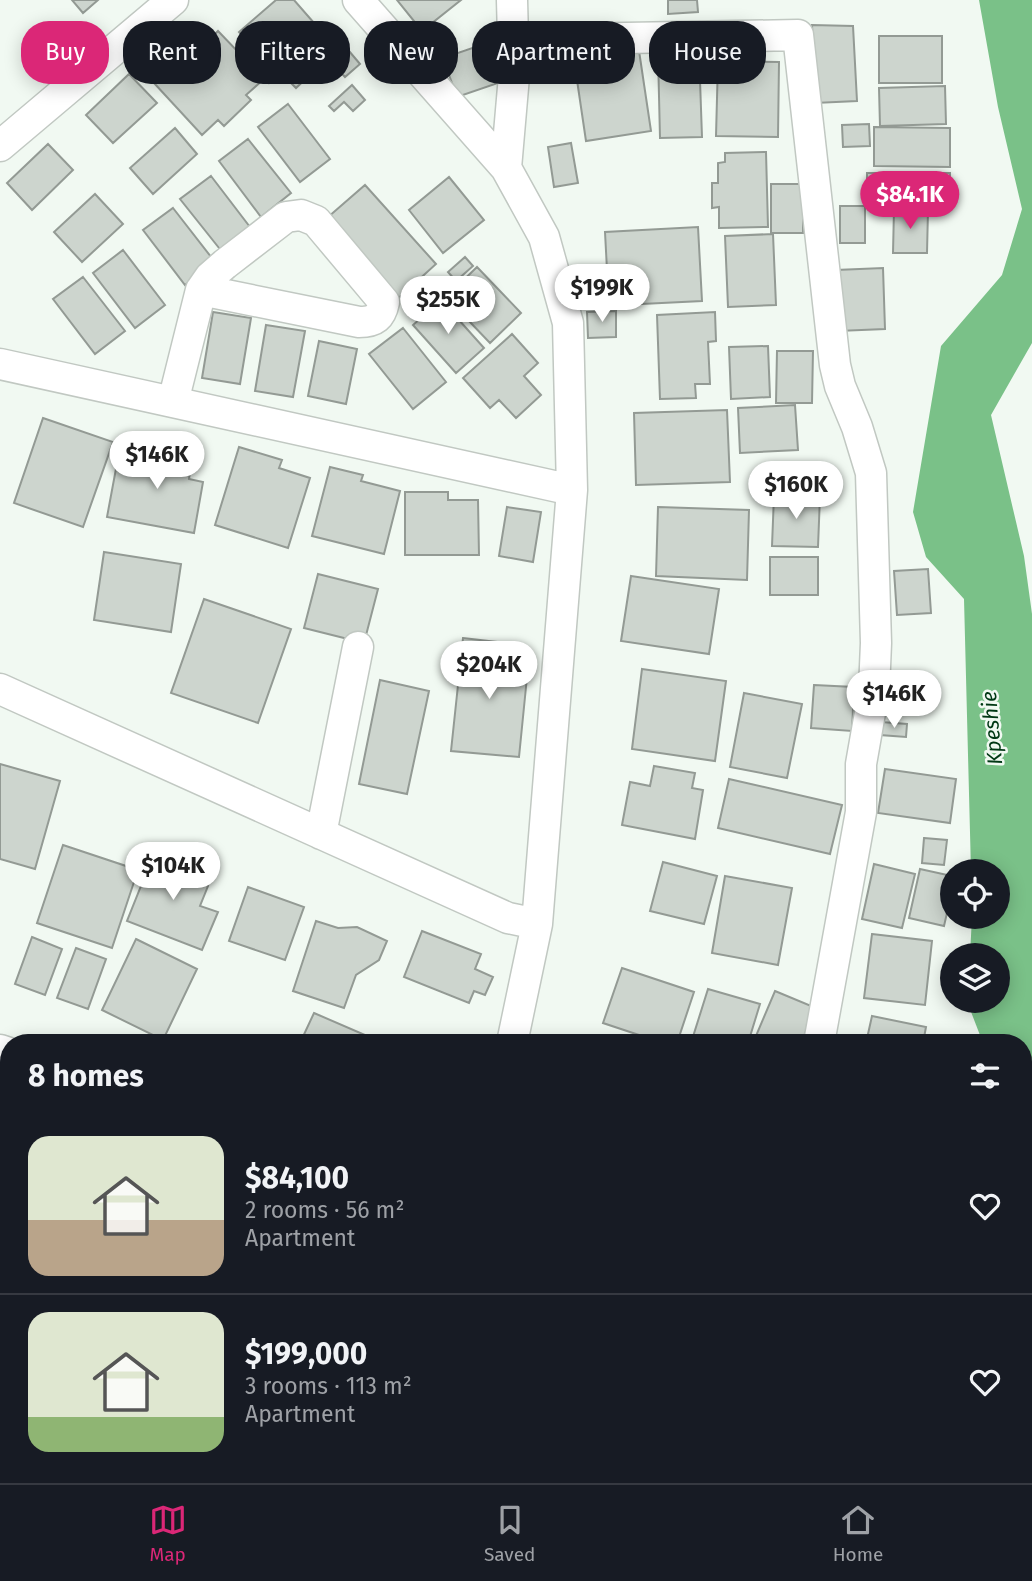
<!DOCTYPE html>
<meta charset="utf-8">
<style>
:root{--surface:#171b24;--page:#20242c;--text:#f1f3f6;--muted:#9ea1a6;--line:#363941;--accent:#db2777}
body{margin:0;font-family:"Fira Sans",sans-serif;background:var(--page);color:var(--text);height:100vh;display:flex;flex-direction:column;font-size:26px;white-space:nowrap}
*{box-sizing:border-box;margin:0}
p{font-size:23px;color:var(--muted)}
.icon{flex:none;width:38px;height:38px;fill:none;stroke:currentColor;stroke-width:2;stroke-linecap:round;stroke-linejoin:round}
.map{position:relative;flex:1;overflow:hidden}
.side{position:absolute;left:0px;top:1034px;width:1032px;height:450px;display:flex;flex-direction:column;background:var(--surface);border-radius:28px 28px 0 0;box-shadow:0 4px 18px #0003}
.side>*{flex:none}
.top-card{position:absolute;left:21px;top:21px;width:990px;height:63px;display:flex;gap:14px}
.fabs{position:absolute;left:940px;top:859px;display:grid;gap:14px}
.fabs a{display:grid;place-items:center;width:70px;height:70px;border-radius:50%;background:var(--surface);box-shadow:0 4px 18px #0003;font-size:35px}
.price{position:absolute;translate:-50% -60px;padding:0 16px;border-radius:24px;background:#fff;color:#222;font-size:23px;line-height:46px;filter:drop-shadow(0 2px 4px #0008)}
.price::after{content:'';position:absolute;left:50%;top:42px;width:21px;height:16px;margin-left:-10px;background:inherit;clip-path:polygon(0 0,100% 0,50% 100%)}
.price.current{background:var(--accent);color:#fff}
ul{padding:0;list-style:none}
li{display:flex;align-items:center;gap:21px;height:175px;padding:0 28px}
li+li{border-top:2px solid var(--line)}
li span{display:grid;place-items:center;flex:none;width:196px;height:140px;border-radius:21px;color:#555}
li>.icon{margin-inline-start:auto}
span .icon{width:84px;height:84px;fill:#fffc;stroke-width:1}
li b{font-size:30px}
h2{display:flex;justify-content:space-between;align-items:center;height:84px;padding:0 28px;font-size:30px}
.tag{padding:0 24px;border-radius:28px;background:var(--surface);box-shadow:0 4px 18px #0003;font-size:24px;line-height:63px}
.tag.current{background:var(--accent);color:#fff}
.dock{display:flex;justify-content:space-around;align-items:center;height:98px;border-top:2px solid var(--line);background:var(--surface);font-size:19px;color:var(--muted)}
.dock a{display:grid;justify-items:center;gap:4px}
.dock .current{color:var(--accent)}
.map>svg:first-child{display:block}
.water{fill:#7ac188}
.building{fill:#cdd5ce;stroke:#939a94;stroke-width:2}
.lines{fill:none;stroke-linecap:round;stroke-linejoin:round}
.minor-casing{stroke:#c1c8c2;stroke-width:33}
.minor{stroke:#fff;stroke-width:30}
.labels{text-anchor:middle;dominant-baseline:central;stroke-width:5;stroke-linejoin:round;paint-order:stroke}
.water-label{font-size:21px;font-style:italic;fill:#003814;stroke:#f1f9f2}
</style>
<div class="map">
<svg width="1032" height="1483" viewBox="0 0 1032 1483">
<rect width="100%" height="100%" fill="#f1f9f2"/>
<!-- water -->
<path class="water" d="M979,0H1032V343L991,415L1024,556L1032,614V1224L1024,1168V1043H983L968,1004V1001H998V956L970,955L972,917H998V872L971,871L964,599L926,557L913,512L941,346L1002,275L1022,209L998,107Z"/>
<!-- building -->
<path class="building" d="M72,0H98L83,13Z
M276,0H294L328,39L291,72L271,49L262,57L239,32Z
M397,0H461L422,31Z
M668,0H697L698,12L668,14Z
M195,23L210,39L218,31L264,79L246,95L251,100L224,126L218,120L202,135L154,83L165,73L154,61Z
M812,25L853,26L857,101L815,103Z
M879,36H942V83H879Z
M35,40L47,55L35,64L23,49Z
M487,43L501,82L457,97L443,58Z
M638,44L651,131L586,141L573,53Z
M319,49L328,58L296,88L287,79Z
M349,51L360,64L345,77L334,65Z
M699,52L702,137L660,138L658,54Z
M268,54L283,71L269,83L254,66Z
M718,61L779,62L778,137L716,136Z
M129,74L157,103L113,143L86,115Z
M352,85L365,100L353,111L344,102L334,111L329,106Z
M945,86L946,124L880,126L879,88Z
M288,104L330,159L300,182L258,127Z
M869,124L870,146L843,147L842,125Z
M874,127L950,128V167L874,166Z
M175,128L197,154L153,194L130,168Z
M248,139L291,193L261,217L219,161Z
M571,143L578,183L554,187L548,147Z
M48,144L73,170L32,210L7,183Z
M766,152L768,227L719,228V207L712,208V183H718V163L725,162V153Z
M867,173H950V207H867Z
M211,176L253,231L223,253L180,199Z
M449,177L484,220L443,253L409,210Z
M771,184H803V233H771Z
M365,185L436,264L392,304L320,224Z
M95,194L123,224L82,262L54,232Z
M840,206H865V243H840Z
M173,208L215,262L185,285L143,230Z
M894,209L928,210L927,253H893Z
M698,227L702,301L601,306L599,270H607L605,232Z
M773,234L776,305L728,307L725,236Z
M123,250L165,305L135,328L93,273Z
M465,257L473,266L456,281L448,272Z
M477,267L521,313L490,343L446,297Z
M883,268L885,329L838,331L836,270Z
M83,277L125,331L95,354L53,299Z
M441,300L484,348L456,373L413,325Z
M616,311V337L588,338L587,312Z
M213,312L251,318L240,384L202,378Z
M715,312L716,341L708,342L710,384H695L696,398L660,399L657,315Z
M266,325L305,331L293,397L255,391Z
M403,328L446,382L413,409L369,354Z
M512,334L538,363L524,376L541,395L516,418L499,400L490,408L463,378Z
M319,341L357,349L346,404L308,396Z
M768,346L770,397L731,399L729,347Z
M777,351H813L812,403H776Z
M795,405L798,450L740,453L738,408Z
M727,410L730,482L636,485L634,413Z
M43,418L113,442L83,527L14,503Z
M151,446L193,453L189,479L203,482L194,533L107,517L118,458L148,463Z
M239,447L282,460L279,468L310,478L288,548L215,525Z
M330,467L363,475L361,481L400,491L384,554L312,536Z
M405,492H448V500H478L479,555H405Z
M774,495L820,496L818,547L772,546Z
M507,507L541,512L533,562L499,556Z
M658,507L749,510L747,580L656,576Z
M104,552L181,564L171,632L94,620Z
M770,557H818V595H770Z
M928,569L931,613L897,615L894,571Z
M318,574L378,589L364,643L304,628Z
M631,576L719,589L709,654L621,641Z
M204,599L291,629L258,723L171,693Z
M463,638L505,643L503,664L528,667L519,757L451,751Z
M642,669L726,681L715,761L632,749Z
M380,680L429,691L407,794L359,784Z
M814,685L854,687L852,731L811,728Z
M744,693L802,704L787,778L730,767Z
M892,693H904V715H892Z
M881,722L907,724L906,737L880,735Z
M0,764L60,781L35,869L0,859Z
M654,766L695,773L692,788L703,790L695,839L622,825L630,782L650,786Z
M885,769L956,779L950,823L878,813Z
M729,779L842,805L830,854L718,828Z
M924,838L947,840L944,865L922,863Z
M63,845L138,870L112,948L37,923Z
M157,846L173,852L169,861L205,875L202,883L208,886L200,906L218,912L202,950L127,921Z
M663,862L717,876L704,924L650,911Z
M874,864L915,874L902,928L862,919Z
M920,869L952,876V891L944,926L909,918Z
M725,876L792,888L778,965L712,953Z
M248,887L304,907L285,960L229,941Z
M316,921L338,928L357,927L387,941L379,960L356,975L344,1008L293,991Z
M422,931L481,954L475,969L493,977L485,995L474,991L469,1003L404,977Z
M872,934L932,941L925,1005L864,998Z
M32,937L62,949L45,995L15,984Z
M136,939L197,969L163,1040L102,1010Z
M76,948L106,959L88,1009L57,998Z
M622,968L694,992L677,1043H663L603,1023Z
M708,989L760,1004L748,1043H691Z
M775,991L816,1008L801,1043H753Z
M314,1013L365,1035L361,1043H300Z
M872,1016L926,1027L923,1043H866Z
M4,1117L9,1118V1227L0,1225V1170L4,1171L6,1162L0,1160L2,1149L0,1148V1129Z
M9,1471V1475H36L53,1482L4,1483Z
M213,1475H243L240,1483H210Z
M337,1475H362L379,1479L378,1483H335Z
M488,1475H555L552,1483H479L480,1479L486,1481Z
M567,1475H632L630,1483H565Z
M813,1475H865V1483H813Z"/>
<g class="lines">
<!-- minor casing -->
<g class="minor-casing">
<path id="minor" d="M358,0L506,168
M512,0L514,76L506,168L544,237L568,323L572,490L537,924L512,1043
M514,40L798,35L835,365L840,386L857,427L871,473L876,643L874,690L861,764V812L819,1043
M0,146L173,0
M0,364L572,490
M173,402L201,290L210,277L225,264L286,217L301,215L316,221L384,302C381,317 375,322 359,322L201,290
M0,689L508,918L537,924
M321,834L358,647
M0,1050L9,1053
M0,1390L9,1394
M415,1483L416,1475"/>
</g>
<!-- minor -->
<use href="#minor" class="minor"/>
</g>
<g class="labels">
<!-- water labels -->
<g class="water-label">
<text transform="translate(992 728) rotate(-95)">Kpeshie</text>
</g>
</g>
</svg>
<div class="fabs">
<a><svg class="icon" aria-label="locate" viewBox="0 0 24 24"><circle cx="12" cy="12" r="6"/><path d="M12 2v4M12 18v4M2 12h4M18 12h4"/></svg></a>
<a><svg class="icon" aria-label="layers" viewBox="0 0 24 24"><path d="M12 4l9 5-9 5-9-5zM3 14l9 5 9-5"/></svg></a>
</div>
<b class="price current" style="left:910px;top:231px">$84.1K</b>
<b class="price" style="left:602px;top:324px">$199K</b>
<b class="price" style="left:448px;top:336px">$255K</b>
<b class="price" style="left:157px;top:491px">$146K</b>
<b class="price" style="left:796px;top:521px">$160K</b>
<b class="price" style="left:489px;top:701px">$204K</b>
<b class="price" style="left:894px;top:730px">$146K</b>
<b class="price" style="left:173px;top:902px">$104K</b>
<div class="top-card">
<a class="tag current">Buy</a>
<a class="tag">Rent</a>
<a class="tag">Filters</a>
<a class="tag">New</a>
<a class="tag">Apartment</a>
<a class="tag">House</a>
</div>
<section class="side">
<h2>8 homes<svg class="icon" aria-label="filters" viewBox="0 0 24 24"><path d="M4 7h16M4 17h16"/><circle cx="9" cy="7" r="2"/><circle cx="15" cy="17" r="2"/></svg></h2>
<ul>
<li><span style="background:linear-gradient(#dfe7d0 60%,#b9a48a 0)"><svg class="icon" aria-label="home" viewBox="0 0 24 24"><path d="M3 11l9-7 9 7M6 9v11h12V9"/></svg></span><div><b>$84,100</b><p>2 rooms · 56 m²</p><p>Apartment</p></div><svg class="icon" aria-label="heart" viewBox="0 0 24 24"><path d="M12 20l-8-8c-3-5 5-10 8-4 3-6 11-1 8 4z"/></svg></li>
<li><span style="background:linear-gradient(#dfe7d0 75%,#8fb573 0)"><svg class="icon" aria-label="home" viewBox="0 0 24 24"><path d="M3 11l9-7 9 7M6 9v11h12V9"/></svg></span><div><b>$199,000</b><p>3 rooms · 113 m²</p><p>Apartment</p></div><svg class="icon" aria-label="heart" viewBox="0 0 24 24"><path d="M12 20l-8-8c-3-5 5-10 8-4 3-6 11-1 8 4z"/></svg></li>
</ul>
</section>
</div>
<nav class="dock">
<a class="current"><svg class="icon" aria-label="map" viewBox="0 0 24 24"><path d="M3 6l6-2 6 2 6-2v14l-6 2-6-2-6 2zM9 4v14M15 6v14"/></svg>Map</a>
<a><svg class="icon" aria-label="saved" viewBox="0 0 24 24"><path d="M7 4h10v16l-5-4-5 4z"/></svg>Saved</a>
<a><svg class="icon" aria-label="home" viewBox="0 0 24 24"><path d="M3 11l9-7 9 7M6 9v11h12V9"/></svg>Home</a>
</nav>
